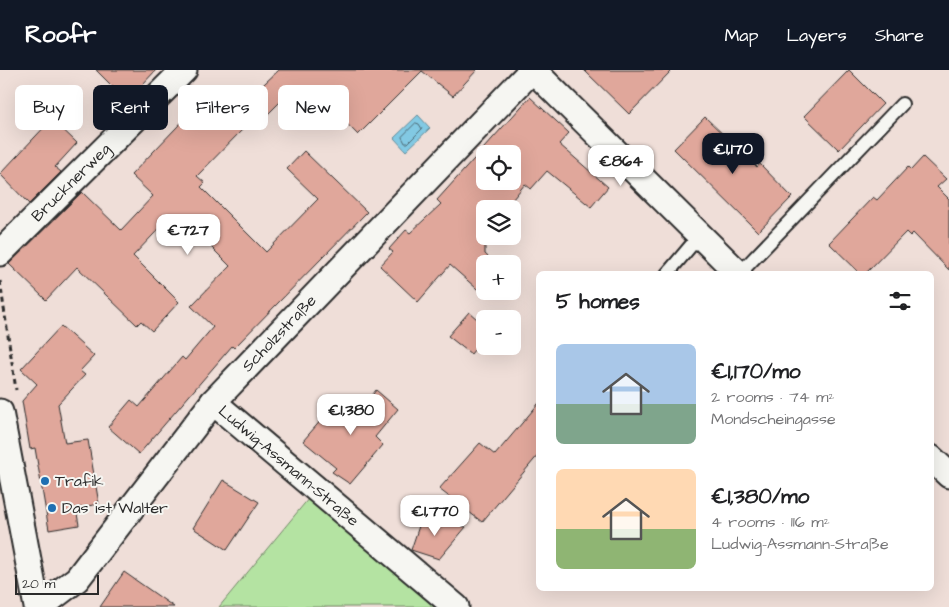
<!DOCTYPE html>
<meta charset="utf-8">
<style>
:root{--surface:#fff;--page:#f6f6f6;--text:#202124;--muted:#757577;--accent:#111827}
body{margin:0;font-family:"Architects Daughter",sans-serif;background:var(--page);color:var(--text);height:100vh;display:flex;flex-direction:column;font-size:19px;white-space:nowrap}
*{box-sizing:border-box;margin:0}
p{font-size:16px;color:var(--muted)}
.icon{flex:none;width:28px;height:28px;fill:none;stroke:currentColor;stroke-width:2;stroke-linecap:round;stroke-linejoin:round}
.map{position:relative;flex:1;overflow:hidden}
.side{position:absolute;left:536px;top:201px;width:398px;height:320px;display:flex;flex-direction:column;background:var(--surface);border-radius:8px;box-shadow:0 5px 20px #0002}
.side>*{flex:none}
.top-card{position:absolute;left:15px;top:15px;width:446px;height:45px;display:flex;gap:10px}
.controls{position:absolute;left:476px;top:75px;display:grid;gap:10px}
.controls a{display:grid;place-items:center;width:45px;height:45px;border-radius:8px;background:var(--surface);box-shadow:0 5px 20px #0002;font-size:25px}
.scale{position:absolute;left:15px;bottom:12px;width:84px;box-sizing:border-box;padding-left:5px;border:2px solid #2b2b2b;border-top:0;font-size:14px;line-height:18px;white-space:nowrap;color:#2b2b2b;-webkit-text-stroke:4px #f6f6f2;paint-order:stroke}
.price{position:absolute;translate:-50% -42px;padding:0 11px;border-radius:10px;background:#fff;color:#222;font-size:16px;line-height:32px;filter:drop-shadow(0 1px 2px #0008)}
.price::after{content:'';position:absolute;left:50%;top:30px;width:15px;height:11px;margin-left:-8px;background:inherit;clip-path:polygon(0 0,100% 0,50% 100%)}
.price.active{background:var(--accent);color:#fff}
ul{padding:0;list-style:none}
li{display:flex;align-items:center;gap:15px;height:125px;padding:0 20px}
li span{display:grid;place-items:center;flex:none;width:140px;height:100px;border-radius:8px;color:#555}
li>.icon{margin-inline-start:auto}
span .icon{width:60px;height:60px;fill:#fffc;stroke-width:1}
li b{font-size:21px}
h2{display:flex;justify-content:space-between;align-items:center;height:60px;padding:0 20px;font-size:21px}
.pill{padding:0 18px;border-radius:8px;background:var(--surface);box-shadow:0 5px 20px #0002;font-size:18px;line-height:45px}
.pill.active{background:var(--accent);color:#fff}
header{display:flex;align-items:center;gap:30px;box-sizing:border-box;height:70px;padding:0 25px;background:var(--accent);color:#fff}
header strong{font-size:24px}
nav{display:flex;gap:28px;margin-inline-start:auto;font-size:18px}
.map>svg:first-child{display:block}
.green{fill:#b4e3a2;stroke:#708766}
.water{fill:#82c9e3;stroke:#5f8a99}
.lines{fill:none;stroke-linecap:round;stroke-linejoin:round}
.shore{stroke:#4e6a75;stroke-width:1}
.building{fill:#e0a79b;stroke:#2b2b2b;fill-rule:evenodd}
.service-casing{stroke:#2b2b2b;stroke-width:16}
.minor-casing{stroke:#2b2b2b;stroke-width:29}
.path{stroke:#2b2b2b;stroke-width:3;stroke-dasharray:5 4;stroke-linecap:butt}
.service{stroke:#f6f6f2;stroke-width:12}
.minor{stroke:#f6f6f2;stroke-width:25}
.poi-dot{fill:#1f6fb2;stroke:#f6f6f2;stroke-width:2}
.labels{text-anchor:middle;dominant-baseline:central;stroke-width:4;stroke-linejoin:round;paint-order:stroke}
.street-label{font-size:16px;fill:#2b2b2b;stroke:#f6f6f2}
.poi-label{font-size:16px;fill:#2b2b2b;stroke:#f6f6f2;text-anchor:start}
</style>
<header>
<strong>Roofr</strong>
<nav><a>Map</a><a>Layers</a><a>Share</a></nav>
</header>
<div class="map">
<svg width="949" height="537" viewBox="0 0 949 537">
<rect width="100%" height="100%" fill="#efded8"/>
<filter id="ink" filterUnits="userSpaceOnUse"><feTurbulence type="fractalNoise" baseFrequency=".02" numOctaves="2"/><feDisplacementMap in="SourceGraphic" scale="10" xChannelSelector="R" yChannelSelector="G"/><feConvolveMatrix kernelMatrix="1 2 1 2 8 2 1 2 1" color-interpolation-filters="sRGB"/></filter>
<g filter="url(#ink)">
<!-- green -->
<path class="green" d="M309,428L438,537H219Z"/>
<!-- water -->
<path class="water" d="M418,45L430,58L406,81L394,68Z"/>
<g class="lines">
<!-- shore -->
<path class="shore" d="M416,53L419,54L422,59L408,73H405L402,67Z"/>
</g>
<!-- building -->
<path class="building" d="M96,0H156L127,31Z
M279,0H477L453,26L422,1L358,65L320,26L300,45L285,31L282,34L280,32L255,57L237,39Z
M584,0H672L629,44Z
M849,0L883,34L839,80L804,46Z
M530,27L569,63L559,74L608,117L591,137L547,101L531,119L525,114L505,139H485V184L496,194H485V221H489L485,226L450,195L418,232L380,196L393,182L389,179L406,160L410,163L441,134L437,130ZM485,84H512V111H485Z
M212,28L243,59L197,106L205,113L201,117L266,182L318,129L287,99L304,81L367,142L234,278L232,276L139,384L108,357L131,330L139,337L182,287L185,290L213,257L191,236L230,196L187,153L184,156L172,145L133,186L179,232L152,261L141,251L137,255L77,197L46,230L9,194L82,122L121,160L153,126L131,105L199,34L203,38Z
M705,47L757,97L760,94L792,127L758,162L674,79Z
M52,49L77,73L55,97L61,102L29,134L0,104Z
M923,87L946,109L937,117L949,129V200L913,163L910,166L906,162L865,204H861L829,173L873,127L877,130L908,97L911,100Z
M469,242L485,256V266L471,284L448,266Z
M61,256L94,286L80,301L85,305L58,334L65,373L88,370L99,434L76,438L79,455L49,460L35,378L30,379L22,331L37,314L21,299Z
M376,320L398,339L375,367L383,375L350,414L332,402L336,398L303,371L336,333L355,348Z
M539,333V384L482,452L439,419L480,373L495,385Z
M223,410L259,432L227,480L193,458Z
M422,447L466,457L439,489L411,480Z
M124,502L174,537H100Z"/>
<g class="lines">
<!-- service casing -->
<g class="service-casing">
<path id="service" d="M667,204L699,166
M739,204L902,34"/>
</g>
<!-- minor casing -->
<g class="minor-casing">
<g id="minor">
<path d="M533,0L739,204"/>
<path id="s1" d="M0,183L184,0"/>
<path id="s2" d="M213,332L456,537"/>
<path d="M0,342L37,537"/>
<path d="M931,388L949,405"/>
<path id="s3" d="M40,537L77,509L213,332L532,0"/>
</g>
</g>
<!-- path -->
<path class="path" d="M0,211L16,320"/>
<!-- service -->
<use href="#service" class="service"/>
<!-- minor -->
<use href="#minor" class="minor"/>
</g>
</g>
<!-- markers -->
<g class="poi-dot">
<circle cx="45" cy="411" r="5"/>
<circle cx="52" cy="438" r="5"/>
</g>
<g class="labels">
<!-- street labels -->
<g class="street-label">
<text stroke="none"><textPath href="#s1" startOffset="100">Brucknerweg</textPath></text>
<text stroke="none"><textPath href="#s3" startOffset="365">Scholzstraße</textPath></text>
<text stroke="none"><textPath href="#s2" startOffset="99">Ludwig-Assmann-Straße</textPath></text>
</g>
<!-- poi labels -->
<g class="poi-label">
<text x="55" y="411">Trafik</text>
<text x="62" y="438">Das ist Walter</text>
</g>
</g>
</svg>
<div class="controls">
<a><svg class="icon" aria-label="locate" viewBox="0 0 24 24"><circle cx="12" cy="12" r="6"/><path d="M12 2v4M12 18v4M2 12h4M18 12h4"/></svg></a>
<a><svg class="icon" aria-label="layers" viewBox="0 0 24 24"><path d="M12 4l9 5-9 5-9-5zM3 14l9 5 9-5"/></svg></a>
<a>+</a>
<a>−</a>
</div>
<div class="scale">20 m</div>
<b class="price active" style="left:733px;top:105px">€1,170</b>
<b class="price" style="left:621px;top:117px">€864</b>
<b class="price" style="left:188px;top:186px">€727</b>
<b class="price" style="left:351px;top:366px">€1,380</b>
<b class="price" style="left:435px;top:467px">€1,770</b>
<div class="top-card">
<a class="pill">Buy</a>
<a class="pill active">Rent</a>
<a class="pill">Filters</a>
<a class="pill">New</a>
</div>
<section class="side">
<h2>5 homes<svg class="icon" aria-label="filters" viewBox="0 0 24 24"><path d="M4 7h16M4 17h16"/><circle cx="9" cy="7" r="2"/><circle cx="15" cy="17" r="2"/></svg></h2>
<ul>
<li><span style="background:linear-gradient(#a9c7e8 60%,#7fa58c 0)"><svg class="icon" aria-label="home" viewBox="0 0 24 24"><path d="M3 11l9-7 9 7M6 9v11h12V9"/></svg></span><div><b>€1,170/mo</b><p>2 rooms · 74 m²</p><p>Mondscheingasse</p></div></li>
<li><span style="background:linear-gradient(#ffd9b3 60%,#8fb573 0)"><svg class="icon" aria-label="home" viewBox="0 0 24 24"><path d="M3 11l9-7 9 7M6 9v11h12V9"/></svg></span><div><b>€1,380/mo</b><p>4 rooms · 116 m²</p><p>Ludwig-Assmann-Straße</p></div></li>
</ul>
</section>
</div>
